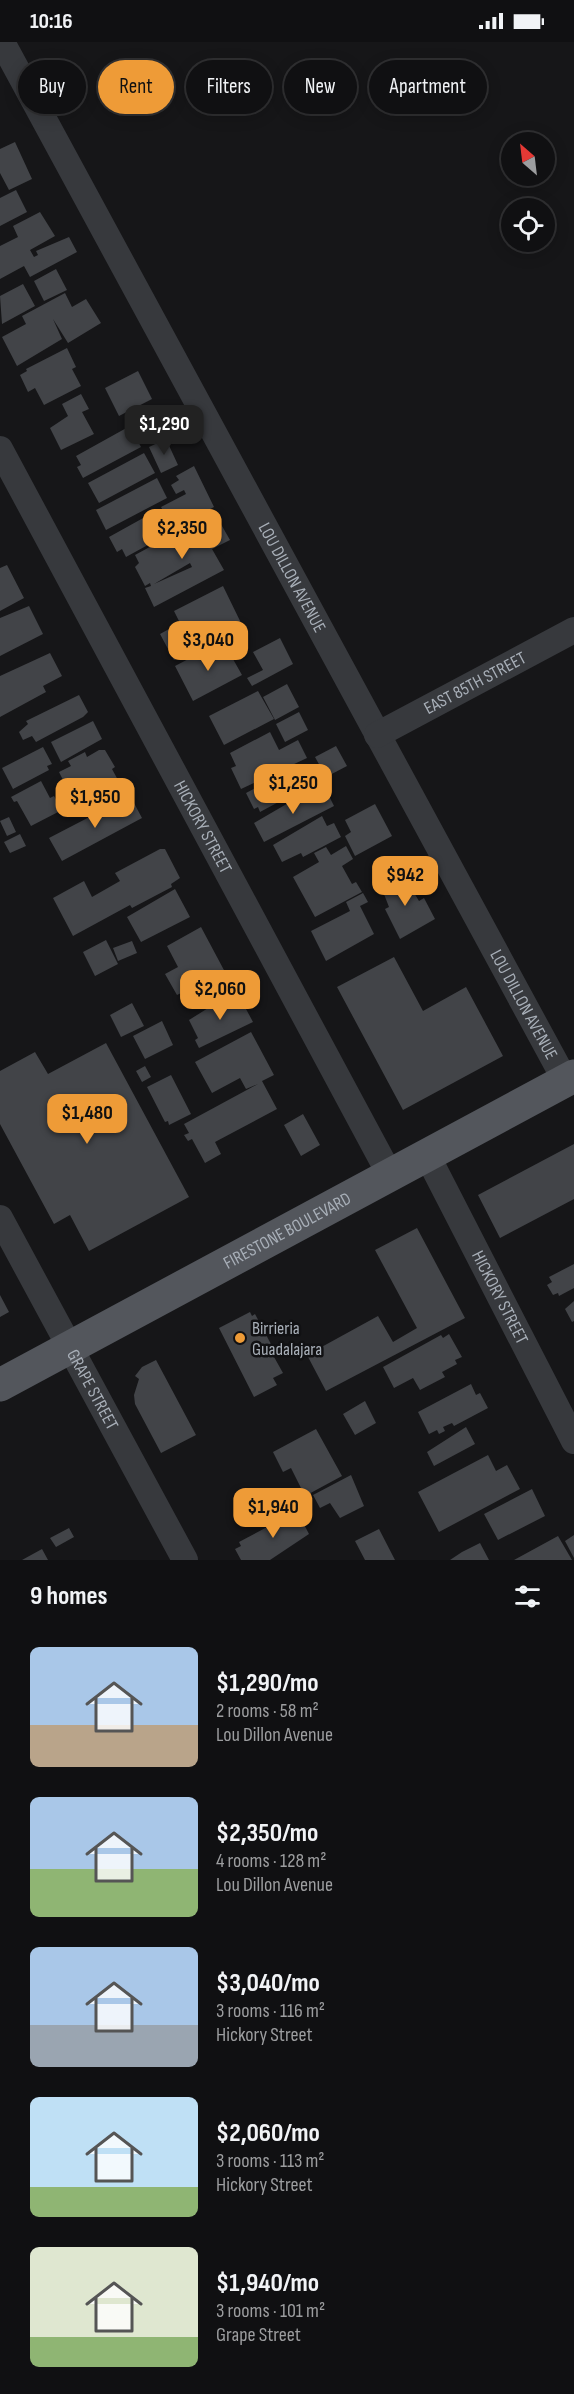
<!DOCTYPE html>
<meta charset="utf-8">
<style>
:root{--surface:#101012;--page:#1e1e20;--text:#f1f3f6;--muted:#9c9d9f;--line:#303032;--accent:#ee9b37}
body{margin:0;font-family:"Sofia Sans Condensed",sans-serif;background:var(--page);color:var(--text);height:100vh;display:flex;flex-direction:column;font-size:22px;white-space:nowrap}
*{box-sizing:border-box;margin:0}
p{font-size:20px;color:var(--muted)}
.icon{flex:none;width:33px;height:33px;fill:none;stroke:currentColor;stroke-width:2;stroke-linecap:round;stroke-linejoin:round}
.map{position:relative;height:1518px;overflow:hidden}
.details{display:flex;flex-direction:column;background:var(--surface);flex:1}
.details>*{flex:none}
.guide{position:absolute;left:18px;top:18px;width:538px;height:54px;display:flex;gap:12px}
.needle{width:39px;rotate:332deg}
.buttons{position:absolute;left:501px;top:90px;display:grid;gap:12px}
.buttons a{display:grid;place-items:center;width:54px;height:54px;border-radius:50%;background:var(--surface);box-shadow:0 3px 15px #0003,0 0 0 2px var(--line);font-size:30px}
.price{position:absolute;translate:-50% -51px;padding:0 14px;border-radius:12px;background:var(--accent);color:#111;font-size:20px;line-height:39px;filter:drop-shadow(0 2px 3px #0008)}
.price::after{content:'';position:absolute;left:50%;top:36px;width:18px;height:14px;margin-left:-9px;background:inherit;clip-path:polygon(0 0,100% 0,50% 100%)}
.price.current{background:#222;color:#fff}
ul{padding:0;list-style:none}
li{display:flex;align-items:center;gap:18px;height:150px;padding:0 30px}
li span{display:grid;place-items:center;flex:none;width:168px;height:120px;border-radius:9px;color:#555}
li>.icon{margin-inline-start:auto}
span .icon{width:72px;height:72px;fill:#fffc;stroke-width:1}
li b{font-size:26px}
h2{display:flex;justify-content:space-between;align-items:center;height:72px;padding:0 30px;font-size:26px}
.tag{padding:0 21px;border-radius:27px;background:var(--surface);box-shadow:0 3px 15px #0003,0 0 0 2px var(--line);font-size:21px;line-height:54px}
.tag.current{background:var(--accent);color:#111}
.status{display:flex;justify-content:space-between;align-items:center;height:42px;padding:0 30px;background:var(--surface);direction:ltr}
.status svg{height:16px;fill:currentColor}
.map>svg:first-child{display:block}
.building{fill:#424448;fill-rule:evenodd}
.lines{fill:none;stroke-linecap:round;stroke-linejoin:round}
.minor{stroke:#37393d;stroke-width:26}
.primary{stroke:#53565c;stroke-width:33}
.poi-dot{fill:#ee9b37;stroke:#111113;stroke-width:2}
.labels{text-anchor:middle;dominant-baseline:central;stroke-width:5;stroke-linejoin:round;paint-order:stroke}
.street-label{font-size:18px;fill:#a8afb8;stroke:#111113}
.poi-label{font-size:18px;fill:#a8afb8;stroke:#111113;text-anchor:start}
</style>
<div class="status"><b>10:16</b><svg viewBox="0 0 49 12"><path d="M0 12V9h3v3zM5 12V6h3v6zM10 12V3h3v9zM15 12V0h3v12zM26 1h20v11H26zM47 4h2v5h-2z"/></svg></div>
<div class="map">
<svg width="574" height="1518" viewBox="0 0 574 1518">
<rect width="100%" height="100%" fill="#161618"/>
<!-- building -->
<path class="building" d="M15,100L32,137L9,148L0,131V107Z
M16,148L27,170L0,184V156Z
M40,170L55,194L30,208L34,215L38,213L36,209L69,195L77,210L30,235L24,224L0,237V204L18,195L13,184Z
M56,227L67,248L44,259L34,239Z
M23,242L35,264L2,282L0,254Z
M65,251L72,265L86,257L101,281L68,301L53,277L62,297L17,324L2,295L26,282L22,274Z
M67,306L76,325L72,327L81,344L44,363L35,346L28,350L20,333L27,329L26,327Z
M138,329L152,357L119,374L105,346Z
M81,352L89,367L82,370L94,392L61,408L50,386L68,374L62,362Z
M130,384L141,405L83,436L77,425L81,423L76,414Z
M166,397L178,423L161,431L149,405Z
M144,411L155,431L99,461L88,441Z
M194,424L214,465L173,487L161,465L186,452L184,448L176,452L171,443L179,438L176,434Z
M157,436L167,456L106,488L96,468Z
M154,470L166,493L126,515L122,507L117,510L109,495Z
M214,470L230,498L212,507L224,528L154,565L145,546L151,544L150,541L145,544L135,525L139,521L135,513ZM190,521L192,525L154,542Z
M7,523L24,556L0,569V526Z
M223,544L242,583L174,618L160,592L180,581L174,569Z
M29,564L43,592L0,614V576Z
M280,596L293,622L252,644L247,636L263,628L253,610Z
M219,601L224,612L229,610L242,633L193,659L175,624Z
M50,611L62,634L43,644L46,650L0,675V634Z
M287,642L299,665L275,678L263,655Z
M258,649L274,677L224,703L209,674Z
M79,653L88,670L83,675L36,700L32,694L23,698L19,690L28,682L26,679Z
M299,670L308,688L285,700L276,682Z
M93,679L102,697L61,720L51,700Z
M270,690L279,708L298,698L307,716L241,747L231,726L236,724L230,711Z
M336,704L347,724L326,735L315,715Z
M43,705L52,722L47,724L49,728L13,747L2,726Z
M99,708H105L115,725L112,727L119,740L84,759L78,747L70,752L59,730L71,724L68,719L85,710L87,715Z
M299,723L304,732L308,730L314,741L260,770L258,765L254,767L246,751Z
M41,739L50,756L54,754L62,768L31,784L17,759L14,760L11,755Z
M325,746L334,764L264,800L254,781L290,760L291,762Z
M124,757L128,765L134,761L142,776L62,819L49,796Z
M375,762L392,794L355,814L345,794L351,790L345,778Z
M322,774L327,784L334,781L341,795L303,815L301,811L282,820L273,803Z
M9,775L16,790L7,794L0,779Z
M20,792L26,804L10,811L4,800Z
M346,804L353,817L342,824L352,842L356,840L362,850L315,875L293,835L319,820L314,811L326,805L331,813Z
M160,807H165L180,836L171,842L172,845L132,866L130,863L73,894L53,856L84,839L92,855L120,839L115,831Z
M402,831L419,859L424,856L435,877L400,897L385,867L389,865L380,842Z
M175,847L190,875L141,900L127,875Z
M363,851L368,860L360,864L374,892L326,919L311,889L350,869L346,860Z
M201,885L225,930L177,953L165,932L178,925L167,904Z
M106,898L118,922L95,934L83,910Z
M132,899L137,911L118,919L113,906Z
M394,915L423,969L466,945L503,1014L403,1068L337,945Z
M239,954L253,980L199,1006L195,998L198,996L189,978L213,963L215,967Z
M132,961L144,984L121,995L110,973Z
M162,979L173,1003L145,1017L133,994Z
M251,990L274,1033L262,1039L277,1067L215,1100L221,1112L205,1121L192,1097L188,1099L184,1093L189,1091L184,1082L258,1042L246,1047L240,1036L212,1051L195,1020Z
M106,1001L189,1155L89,1209L70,1173L54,1182L0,1082V1029L35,1010L48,1032Z
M145,1024L151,1035L142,1040L136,1029Z
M171,1033L191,1072L169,1083L168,1079L165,1080L147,1045Z
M303,1072L320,1103L301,1114L284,1083Z
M574,1102V1157L500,1196L478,1153Z
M417,1186L465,1276L326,1349L307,1313L378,1274L393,1300L417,1286L375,1208Z
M574,1222V1246L559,1254L558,1251L553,1253L547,1243L552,1240L549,1235Z
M0,1253L9,1270L0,1275Z
M574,1259V1279L572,1280L565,1267Z
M250,1270L252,1274L255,1272L272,1304L269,1306L283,1331L273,1336L277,1343L254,1355L219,1286Z
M449,1292L462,1315L455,1318L457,1322L442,1330L445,1335L420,1348L413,1336L394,1346L383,1325L441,1293L443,1296Z
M156,1318L196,1393L161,1411L135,1362L134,1353L139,1337L135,1334L142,1325Z
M471,1342L476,1353L480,1351L488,1366L454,1384L452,1381L443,1385L445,1389L439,1392L437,1388L429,1392L418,1370Z
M365,1359L376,1381L355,1393L343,1372Z
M466,1385L475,1402L434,1424L427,1410Z
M316,1387L342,1434L305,1454L291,1426L283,1430L273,1410Z
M488,1413L496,1429L507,1423L520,1447L439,1490L418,1450Z
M351,1433L364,1464L340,1476L330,1461L320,1466L313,1453Z
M532,1447L545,1474L498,1498L484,1472Z
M297,1469L309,1492L270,1518H241L235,1507L241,1504L239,1500Z
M69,1486L74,1495L56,1505L50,1496Z
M379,1487L395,1518H365L355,1499Z
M574,1493V1516L565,1499Z
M558,1494L572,1518H514Z
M480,1501L489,1518H450L462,1510Z
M42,1507L48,1518H22Z"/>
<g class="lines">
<!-- minor -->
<g class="minor">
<path id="s1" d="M2,0L565,1038"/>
<path id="s2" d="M0,407L390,1133"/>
<path id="s3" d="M377,693L574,588"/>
<path id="s4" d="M427,1113L574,1399"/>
<path id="s5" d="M0,1176L185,1518"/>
</g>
<!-- primary -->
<path class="primary" id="s6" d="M0,1343L574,1034"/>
</g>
<!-- markers -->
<circle class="poi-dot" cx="240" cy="1296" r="6"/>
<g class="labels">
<!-- street labels -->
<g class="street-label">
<text stroke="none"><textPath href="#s1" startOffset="609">LOU DILLON AVENUE</textPath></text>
<text stroke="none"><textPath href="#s3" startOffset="111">EAST 85TH STREET</textPath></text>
<text stroke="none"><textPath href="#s2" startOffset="429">HICKORY STREET</textPath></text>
<text stroke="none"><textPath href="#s1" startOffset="1095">LOU DILLON AVENUE</textPath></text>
<text stroke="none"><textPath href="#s6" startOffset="326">FIRESTONE BOULEVARD</textPath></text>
<text stroke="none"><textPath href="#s4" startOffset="160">HICKORY STREET</textPath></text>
<text stroke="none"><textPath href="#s5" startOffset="195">GRAPE STREET</textPath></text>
</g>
<!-- poi labels -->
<g class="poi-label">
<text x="252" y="1286">Birrieria<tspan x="252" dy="21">Guadalajara</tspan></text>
</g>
</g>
</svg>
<div class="buttons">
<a><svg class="needle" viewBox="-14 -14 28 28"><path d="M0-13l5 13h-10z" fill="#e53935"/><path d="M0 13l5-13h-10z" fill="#9c9d9f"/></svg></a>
<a><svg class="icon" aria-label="locate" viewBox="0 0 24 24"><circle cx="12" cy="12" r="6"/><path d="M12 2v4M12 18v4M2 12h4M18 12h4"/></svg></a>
</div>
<b class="price current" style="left:164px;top:414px">$1,290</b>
<b class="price" style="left:182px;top:518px">$2,350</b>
<b class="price" style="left:208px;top:630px">$3,040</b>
<b class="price" style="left:293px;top:773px">$1,250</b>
<b class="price" style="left:95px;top:787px">$1,950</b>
<b class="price" style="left:405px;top:865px">$942</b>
<b class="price" style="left:220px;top:979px">$2,060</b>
<b class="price" style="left:87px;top:1103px">$1,480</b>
<b class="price" style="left:273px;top:1497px">$1,940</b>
<div class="guide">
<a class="tag">Buy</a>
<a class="tag current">Rent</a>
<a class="tag">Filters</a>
<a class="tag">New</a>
<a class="tag">Apartment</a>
</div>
</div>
<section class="details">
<h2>9 homes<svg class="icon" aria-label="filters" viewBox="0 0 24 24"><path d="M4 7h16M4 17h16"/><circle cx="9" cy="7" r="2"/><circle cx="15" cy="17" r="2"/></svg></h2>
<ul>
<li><span style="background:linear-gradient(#a9c7e8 65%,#b9a48a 0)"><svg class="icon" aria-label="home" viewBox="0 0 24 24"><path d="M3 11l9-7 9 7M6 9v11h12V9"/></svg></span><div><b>$1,290/mo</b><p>2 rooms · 58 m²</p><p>Lou Dillon Avenue</p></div></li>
<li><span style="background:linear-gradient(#a9c7e8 60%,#8fb573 0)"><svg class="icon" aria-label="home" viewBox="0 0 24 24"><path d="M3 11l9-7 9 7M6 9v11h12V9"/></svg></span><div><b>$2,350/mo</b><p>4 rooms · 128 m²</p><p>Lou Dillon Avenue</p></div></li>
<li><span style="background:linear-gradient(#a9c7e8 65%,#9aa5b1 0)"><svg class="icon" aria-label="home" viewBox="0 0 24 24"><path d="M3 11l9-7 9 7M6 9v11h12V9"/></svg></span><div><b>$3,040/mo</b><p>3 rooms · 116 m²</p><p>Hickory Street</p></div></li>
<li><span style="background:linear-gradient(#bfe0f5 75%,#8fb573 0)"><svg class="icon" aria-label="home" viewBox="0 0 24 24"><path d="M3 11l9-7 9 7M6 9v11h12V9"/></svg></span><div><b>$2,060/mo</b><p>3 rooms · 113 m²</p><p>Hickory Street</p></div></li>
<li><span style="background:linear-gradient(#dfe7d0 75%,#8fb573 0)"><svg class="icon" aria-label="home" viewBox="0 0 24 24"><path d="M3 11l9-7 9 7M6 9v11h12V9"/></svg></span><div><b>$1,940/mo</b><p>3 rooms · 101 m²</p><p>Grape Street</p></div></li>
</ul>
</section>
